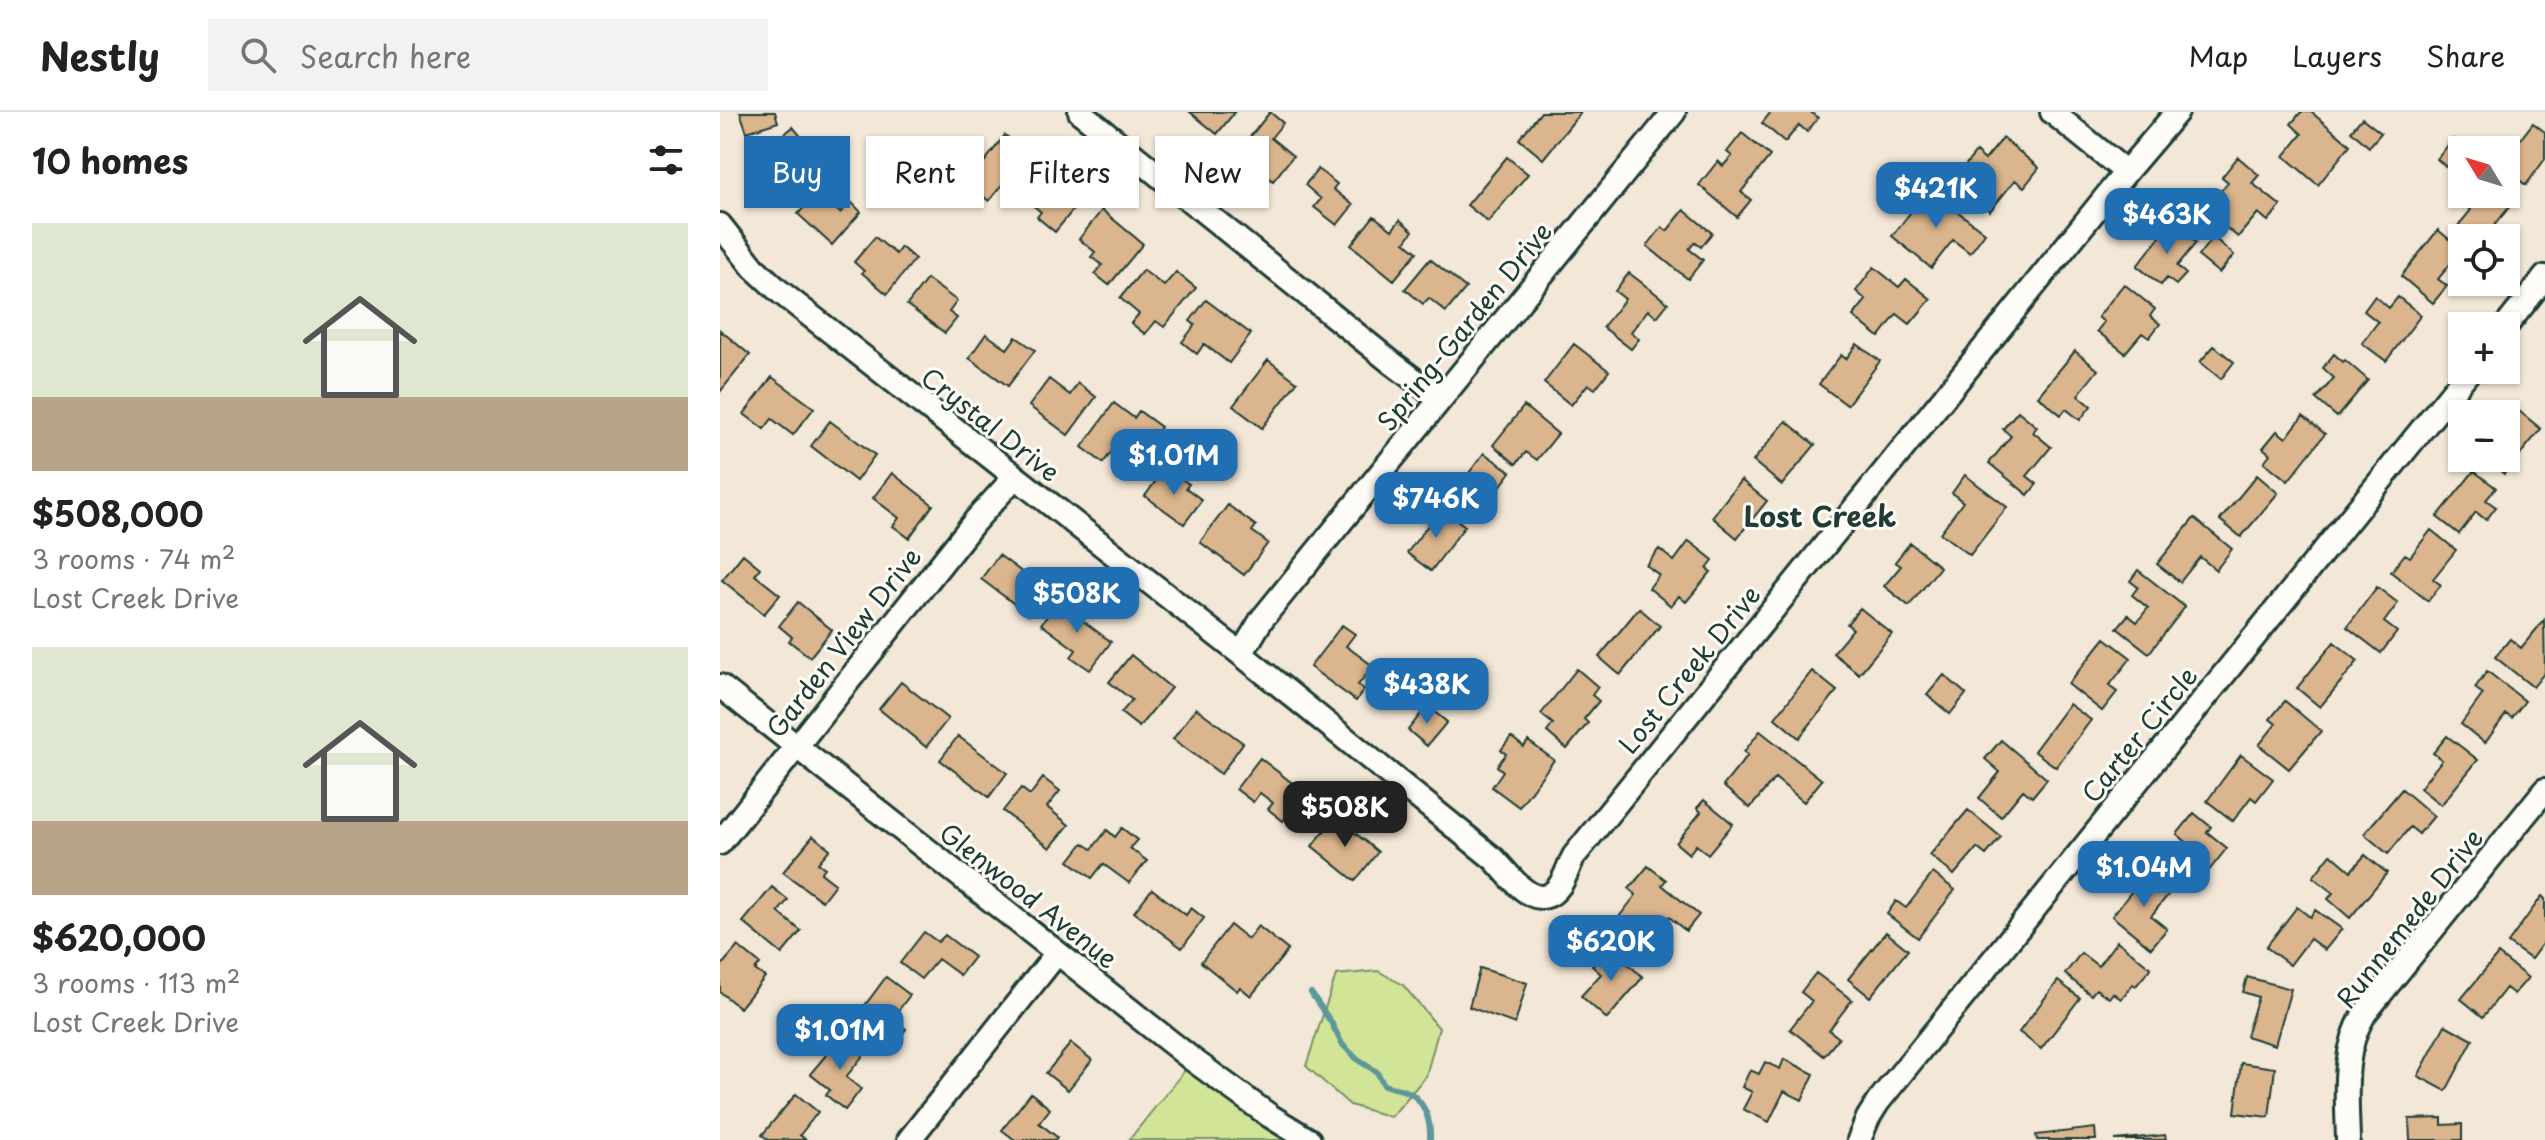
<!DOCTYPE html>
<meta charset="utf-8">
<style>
:root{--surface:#fff;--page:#f2f2f2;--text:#222;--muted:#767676;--line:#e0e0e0;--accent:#1f6fb2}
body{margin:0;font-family:"Playpen Sans",sans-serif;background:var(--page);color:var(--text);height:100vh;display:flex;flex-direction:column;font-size:30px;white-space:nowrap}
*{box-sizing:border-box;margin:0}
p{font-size:26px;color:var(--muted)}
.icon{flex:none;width:44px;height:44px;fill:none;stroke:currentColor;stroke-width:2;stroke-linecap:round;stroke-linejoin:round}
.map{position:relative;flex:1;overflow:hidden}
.drawer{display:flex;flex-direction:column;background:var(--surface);width:720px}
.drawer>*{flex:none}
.top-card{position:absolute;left:24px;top:24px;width:760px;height:72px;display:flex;gap:16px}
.needle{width:52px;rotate:308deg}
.fabs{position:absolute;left:1728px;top:24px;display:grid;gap:16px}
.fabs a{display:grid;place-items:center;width:72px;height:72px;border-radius:0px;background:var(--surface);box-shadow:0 2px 6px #0004;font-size:40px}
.price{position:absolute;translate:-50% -68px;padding:0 18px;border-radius:16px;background:var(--accent);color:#fff;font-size:26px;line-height:52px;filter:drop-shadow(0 2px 4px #0008)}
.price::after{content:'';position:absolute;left:50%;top:48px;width:24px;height:18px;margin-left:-12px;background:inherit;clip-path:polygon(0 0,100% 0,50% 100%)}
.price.active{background:#222;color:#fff}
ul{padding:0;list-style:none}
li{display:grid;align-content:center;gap:16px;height:424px;padding:0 32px}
li span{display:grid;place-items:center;height:248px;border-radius:0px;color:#555}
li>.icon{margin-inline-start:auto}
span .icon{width:144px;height:144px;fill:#fffc;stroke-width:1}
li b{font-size:34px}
h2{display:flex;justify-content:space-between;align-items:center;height:96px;padding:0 32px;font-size:34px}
.tag{padding:0 28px;border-radius:0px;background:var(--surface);box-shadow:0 2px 6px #0004;font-size:28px;line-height:72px}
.tag.active{background:var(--accent);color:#fff}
header{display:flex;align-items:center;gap:48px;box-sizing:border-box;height:112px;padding:0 40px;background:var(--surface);border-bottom:2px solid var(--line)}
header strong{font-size:38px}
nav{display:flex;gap:44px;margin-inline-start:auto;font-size:28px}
.search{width:560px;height:72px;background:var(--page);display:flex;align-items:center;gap:20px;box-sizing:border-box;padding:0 28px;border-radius:0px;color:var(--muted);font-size:30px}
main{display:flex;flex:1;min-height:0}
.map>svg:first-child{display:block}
.green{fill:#d2e498;stroke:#789066;stroke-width:2}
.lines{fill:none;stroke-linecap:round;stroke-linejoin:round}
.stream{stroke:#5c9899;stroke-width:6}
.building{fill:#dbb58d;stroke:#1f3d34;stroke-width:2}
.minor-casing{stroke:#1f3d34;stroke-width:28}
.minor{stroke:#fdfcf7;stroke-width:22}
.labels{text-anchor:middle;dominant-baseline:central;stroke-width:6;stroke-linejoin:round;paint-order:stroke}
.street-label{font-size:26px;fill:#1f3d34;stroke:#fdfcf7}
.neighbourhood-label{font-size:28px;font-weight:bold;fill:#1f3d34;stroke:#fdfcf7}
</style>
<header>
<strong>Nestly</strong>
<div class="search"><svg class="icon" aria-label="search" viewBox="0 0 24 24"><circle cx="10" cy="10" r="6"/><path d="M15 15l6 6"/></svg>Search here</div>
<nav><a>Map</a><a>Layers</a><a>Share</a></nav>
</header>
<main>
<section class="drawer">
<h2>10 homes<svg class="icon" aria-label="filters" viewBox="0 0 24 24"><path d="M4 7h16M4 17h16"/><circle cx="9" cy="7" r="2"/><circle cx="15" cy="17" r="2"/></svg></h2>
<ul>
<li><span style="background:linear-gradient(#dfe7d0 70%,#b9a48a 0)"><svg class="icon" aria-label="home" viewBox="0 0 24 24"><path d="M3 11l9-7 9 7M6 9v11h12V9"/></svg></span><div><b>$508,000</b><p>3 rooms · 74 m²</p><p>Lost Creek Drive</p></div></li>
<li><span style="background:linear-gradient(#dfe7d0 70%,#b9a48a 0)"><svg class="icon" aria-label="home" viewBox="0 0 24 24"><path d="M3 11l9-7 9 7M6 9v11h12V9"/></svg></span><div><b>$620,000</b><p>3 rooms · 113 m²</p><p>Lost Creek Drive</p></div></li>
</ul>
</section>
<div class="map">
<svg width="1825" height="1028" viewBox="0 0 1825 1028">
<rect width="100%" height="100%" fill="#f3e7d7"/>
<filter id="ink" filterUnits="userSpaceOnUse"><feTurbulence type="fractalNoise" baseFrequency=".0125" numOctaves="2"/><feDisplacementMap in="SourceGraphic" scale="16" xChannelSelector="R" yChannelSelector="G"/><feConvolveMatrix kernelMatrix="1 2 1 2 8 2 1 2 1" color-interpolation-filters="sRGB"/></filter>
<g filter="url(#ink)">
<!-- green -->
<path class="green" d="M658,859L683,873L719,916L706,964L671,1005L630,993L586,954L616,863Z
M473,948L589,1028H409Z"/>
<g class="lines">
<!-- stream -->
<path class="stream" d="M591,881L611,910L622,932L638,948L657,960L664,973C672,976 683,977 690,981C706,991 711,1011 710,1028"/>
</g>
<!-- building -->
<path class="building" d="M20,0H55L58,10L27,20Z
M470,0H515L497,22Z
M550,0L563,11L551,26L573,44L553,69L517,41Z
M821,0H861L823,47L799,27Z
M1051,0H1091L1098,6L1087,20L1079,13L1065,30L1042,11Z
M1581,0H1591L1630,33L1598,73L1564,44L1582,22L1571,12Z
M1642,6L1661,21L1649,35L1631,19Z
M1813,11L1825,20V47L1806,73L1786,58V46Z
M73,15L84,28L73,37L92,61L65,84L34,47Z
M1022,21L1050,44L1021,80L1031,88L1017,105L979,73L998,49L1003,54L1012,44L1007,40Z
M285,23L308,41L269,89L228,56L246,33L265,49Z
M1283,26L1319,56L1304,75L1295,68L1270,99L1242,77L1253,64L1243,56L1256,40L1265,48Z
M1733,27L1746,38H1742V56L1736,63L1717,47Z
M787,45L808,62L768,110L747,93Z
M1518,45L1539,63L1532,71L1561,94L1548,109L1538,101L1518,125L1485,99L1508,70L1502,65Z
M322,53L363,86L335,120L317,105L321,100L299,82Z
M598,57L617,72L613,77L633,93L617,113L594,95L601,87L585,73Z
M1209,77L1265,121L1250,141L1233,128L1211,156L1172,124Z
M1786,79L1796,87L1764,126H1751L1737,115L1751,98L1740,89L1746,82H1786Z
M97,81L120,101L131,90L141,100L112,133L78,102Z
M382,98L423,132L389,173L375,162L382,153L371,145L375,140L359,127Z
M964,98L992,121L981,135L975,130L969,137L983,148L968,167L927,134L942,115L947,119Z
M654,104L672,118L680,108L693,119L685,130L697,140L674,168L631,133Z
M1451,111L1476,131L1457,154L1466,162L1456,173L1447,166L1441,173L1417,154Z
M1718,118L1742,138L1718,167L1727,174L1713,191L1681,164Z
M155,125L176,142L181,135L195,147L167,182L142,161L144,159L134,150Z
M1493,125L1514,143L1499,161L1478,144Z
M710,147L746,176L726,200L709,186L703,192L685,177Z
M1154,155L1179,175L1186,167L1211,187L1190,212L1177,202L1159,225L1133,204L1146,188L1136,179Z
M423,158L444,174L456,160L476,176L444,215L436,209L425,222L411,211L419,202L400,186Z
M909,161L948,191L937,205L928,198L911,220L919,227L911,237L883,215L905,187L895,179Z
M207,167L237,189L229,200L237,206L225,221L187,193Z
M1404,172L1435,197L1430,204L1440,212L1429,226L1422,221L1405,241L1377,219L1384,210L1378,205Z
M1655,184L1669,196L1678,185L1701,203L1666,249L1642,231L1658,210L1644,199Z
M486,188L531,222L509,251L484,232L477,242L462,230L475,213L470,209Z
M0,218L30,243L0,280Z
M266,222L287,237L296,225L315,238L288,274L249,246Z
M854,232L889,259L875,277L868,272L851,293L824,271Z
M1137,232L1160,249L1127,293L1099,272L1121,243L1126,247Z
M1494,234L1514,250L1501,267L1480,250Z
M1355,239L1378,258L1358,283L1371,294L1360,308L1346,297L1341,303L1318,284Z
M1614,242L1623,250L1625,248L1648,268L1617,305L1596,287L1614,266L1603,256Z
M548,248L577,270L542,316L513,294Z
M52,265L94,296L73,323L52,307L44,317L24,302Z
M329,267L350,283L358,271L376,285L348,323L309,294Z
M394,291L414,306L419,299L441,315L416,349L396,334L383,351L362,335Z
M804,294L838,322L817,348L806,340L796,352L773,333Z
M1298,299L1317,315L1313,320L1331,335L1307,364L1317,372L1308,383L1269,351L1291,324L1283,317Z
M1799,299L1821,317L1784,362L1765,346H1786V315Z
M1583,304L1605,322L1568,369L1544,350L1550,342L1543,336L1557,319L1566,326Z
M110,309L155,343L136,369L91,334Z
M1066,309L1095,333L1062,373L1033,349Z
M764,341L791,360L758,404L732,384Z
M443,359L458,370L460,366L469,372L466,376L482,388L464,412L425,384Z
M1754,359L1776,376L1766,388L1776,395L1766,408L1756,400L1739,422L1717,405Z
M172,361L213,393L189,426L173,414L179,406L153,386Z
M1245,363L1287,395L1250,443L1220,421L1243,390L1232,381Z
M1537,363L1558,381L1521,425L1500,408Z
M1021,368L1047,389L1017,426L992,405Z
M508,393L536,414L532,419L548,431L524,463L480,430Z
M721,396L745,414L711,459L687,441Z
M1474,406L1512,437L1496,458L1480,445L1460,470L1437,452Z
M1711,418L1736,438L1713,467L1721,473L1708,489L1671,460L1685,442L1690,445Z
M969,429L993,448L987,457L991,460L966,490L959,484L951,494L929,476L939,463L926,453L939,437L954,449Z
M1190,431L1220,455L1189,494L1164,474L1181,454L1175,450Z
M23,442L40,456L35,463L60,483L44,502L2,468Z
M279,443L327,479L309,503L261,467Z
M1418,458L1465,495L1429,541L1397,516L1408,503L1417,510L1428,496L1412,483L1418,475L1410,469Z
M1657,475L1678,491L1664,510L1677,520L1661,541L1627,515Z
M78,490L112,518L90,545L69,529L72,525L59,514Z
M338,490L391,530L370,558L351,545L356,538L321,512Z
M919,496L940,514L900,563L879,545Z
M1140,496L1172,522L1139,562L1113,541L1133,517L1127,512Z
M1824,508L1825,560L1813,575L1775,545L1790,527L1801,536Z
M622,513L635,522L626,534L653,554L638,573L644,577L636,589L590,555Z
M1385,526L1411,546L1389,574L1397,580L1382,599L1348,572Z
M1614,530L1638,549L1600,595L1577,576Z
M411,543L451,576L419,615L401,601L412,588L389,570Z
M857,557L878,575L872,583L879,589L864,607L868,611L847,637L827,620L833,612L821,602Z
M1092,559L1117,579L1079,626L1055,606Z
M1767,559L1805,589L1792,606L1786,602L1765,631L1741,612L1763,582L1755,576Z
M1224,563L1246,582L1230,602L1207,583Z
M181,570L228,607L206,635L159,597Z
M1565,589L1601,619L1569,657L1539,633L1556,612L1550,607Z
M1349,592L1371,608L1336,655L1314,639Z
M707,594L727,610L707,634L688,618Z
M476,596L523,631L501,662L453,627Z
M1040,619L1102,668L1084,690L1055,666L1030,696L1003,674L1028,643L1024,640Z
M238,624L287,661L269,685L220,648Z
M1727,624L1758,648L1721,693L1700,676L1722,648L1713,641Z
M791,625L804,635L808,629L834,648L799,695L772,675L783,659L777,654L786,642L781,638Z
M1281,628L1327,667L1312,685L1303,678L1281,705L1259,686L1280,660L1265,647Z
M1521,643L1553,667L1536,689L1531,685L1513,709L1487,689Z
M540,646L585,681L563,709L548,697L553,691L540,681L533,690L516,677Z
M323,666L340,679L327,695L349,713L330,736L283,699L301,676L310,683Z
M1682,677L1714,704L1699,722L1690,715L1668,742L1644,722Z
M984,688L1013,712L988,742L976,733L969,742L956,731L981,700L977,696Z
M1248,698L1281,725L1266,743L1257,736L1234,763L1210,743Z
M1474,701L1491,715L1487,720L1507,736L1475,776L1452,757L1471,734L1457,722Z
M616,705L658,740L635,769L592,734Z
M402,716L417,728L410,736L427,749L409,771L383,752L372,766L349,749L363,731L372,737L387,718L395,725Z
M93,724L110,737L98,751L105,756L101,761L115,772L102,789L63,760Z
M1611,742L1631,759L1645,743L1667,761L1630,806L1608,787L1613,781L1593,765Z
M928,754L946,768L942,773L979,803L966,819L949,805L937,820L946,827L936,838L898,806L916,783L909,777Z
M1428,759L1452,778L1431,804L1447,817L1431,836L1392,804Z
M1213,761L1235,778L1198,826L1167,802L1176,789L1186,796Z
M52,775L68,788L58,800L81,819L62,842L23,810Z
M432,777L466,803L471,796L484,806L462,836L414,800Z
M1822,784L1825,787V828L1811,847L1788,831Z
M1577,795L1590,805L1595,798L1622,817L1605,838L1590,827L1570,853L1546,835Z
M510,813L528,827L538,814L568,838L531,884L520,875L517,879L481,850Z
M204,820L218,830L225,823L254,845L240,863L218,847L201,867L180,851Z
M1166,820L1188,838L1150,885L1128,867Z
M1397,829L1431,856L1416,874L1413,872L1401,887L1393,881L1389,886L1376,877L1371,883L1345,862L1361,841L1378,854Z
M18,834L40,852L35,858L45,865L20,896L0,880V851L2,853Z
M888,835L923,865L887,907L861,884L881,862L872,854Z
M1778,842L1808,866L1794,882L1786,876L1763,905L1741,887Z
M760,856L807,871L795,912L749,895Z
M1096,861L1132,888L1109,918L1119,926L1104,944L1070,917L1092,889L1081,880Z
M166,865L190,883L172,907L186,917L171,938L152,924L156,919L137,904Z
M1527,865L1571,877L1555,933L1526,924L1538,885L1523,880Z
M1338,869L1360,886L1321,937L1299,920Z
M1725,913L1753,928L1726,979L1698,964Z
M123,923L145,941L126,965L141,977L125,998L106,983L110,978L90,962Z
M351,931L372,948L348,978L326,961Z
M1064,947L1094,962L1082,988L1064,979L1049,1010L1023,997L1032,980L1022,975L1030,958L1039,962L1045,950L1060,957Z
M1521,951L1555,956L1549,1005L1515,1001Z
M311,981L330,997L319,1011L337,1025L335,1028H295L282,1018Z
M76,982L98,1000L80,1023L86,1028H49L42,1023Z
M1722,1006V1013L1742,1012V1028H1690L1689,1007Z
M1375,1016L1376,1028H1317L1316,1023Z
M1445,1023L1446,1028H1395Z"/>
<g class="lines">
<!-- minor casing -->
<g class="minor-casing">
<path id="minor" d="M360,0L672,251L720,287
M1332,0L1406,60
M0,113L34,156L59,179L521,542L774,747C789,762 817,806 840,773C846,764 849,753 854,744L1406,60L1457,0
M1786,214L1825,165
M521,542L542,507L954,0
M0,574L473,948L550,1004L589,1028
M0,731L255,409L294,366
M189,1028L337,841
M1139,1028L1148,1006L1158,990L1750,258
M1628,1028C1627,984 1621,940 1645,901L1825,678"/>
</g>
<!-- minor -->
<use href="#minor" class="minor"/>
</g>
</g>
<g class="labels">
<!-- street labels -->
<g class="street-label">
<text transform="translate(744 214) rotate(-51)">Spring-Garden Drive</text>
<text transform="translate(271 312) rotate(38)">Crystal Drive</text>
<text transform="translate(123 530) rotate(-52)">Garden View Drive</text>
<text transform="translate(969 557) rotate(-51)">Lost Creek Drive</text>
<text transform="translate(1419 622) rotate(-51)">Carter Circle</text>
<text transform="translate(309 783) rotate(38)">Glenwood Avenue</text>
<text transform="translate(1689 806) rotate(-52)">Runnemede Drive</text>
</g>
<!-- neighbourhood labels -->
<g class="neighbourhood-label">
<text x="1100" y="403">Lost Creek</text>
</g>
</g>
</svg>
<div class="fabs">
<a><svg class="needle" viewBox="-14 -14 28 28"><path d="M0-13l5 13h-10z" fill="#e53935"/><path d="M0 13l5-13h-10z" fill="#767676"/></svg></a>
<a><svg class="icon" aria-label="locate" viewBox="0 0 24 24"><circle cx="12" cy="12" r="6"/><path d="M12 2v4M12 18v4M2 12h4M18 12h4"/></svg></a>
<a>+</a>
<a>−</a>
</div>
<b class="price" style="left:1216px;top:118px">$421K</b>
<b class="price" style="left:1447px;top:144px">$463K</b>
<b class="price" style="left:454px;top:385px">$1.01M</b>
<b class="price" style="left:716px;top:428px">$746K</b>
<b class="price" style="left:357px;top:523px">$508K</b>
<b class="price" style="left:707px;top:614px">$438K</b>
<b class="price active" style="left:625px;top:737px">$508K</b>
<b class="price" style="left:1424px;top:797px">$1.04M</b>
<b class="price" style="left:891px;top:871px">$620K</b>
<b class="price" style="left:120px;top:960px">$1.01M</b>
<div class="top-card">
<a class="tag active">Buy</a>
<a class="tag">Rent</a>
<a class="tag">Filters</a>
<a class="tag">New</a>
</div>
</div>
</main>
